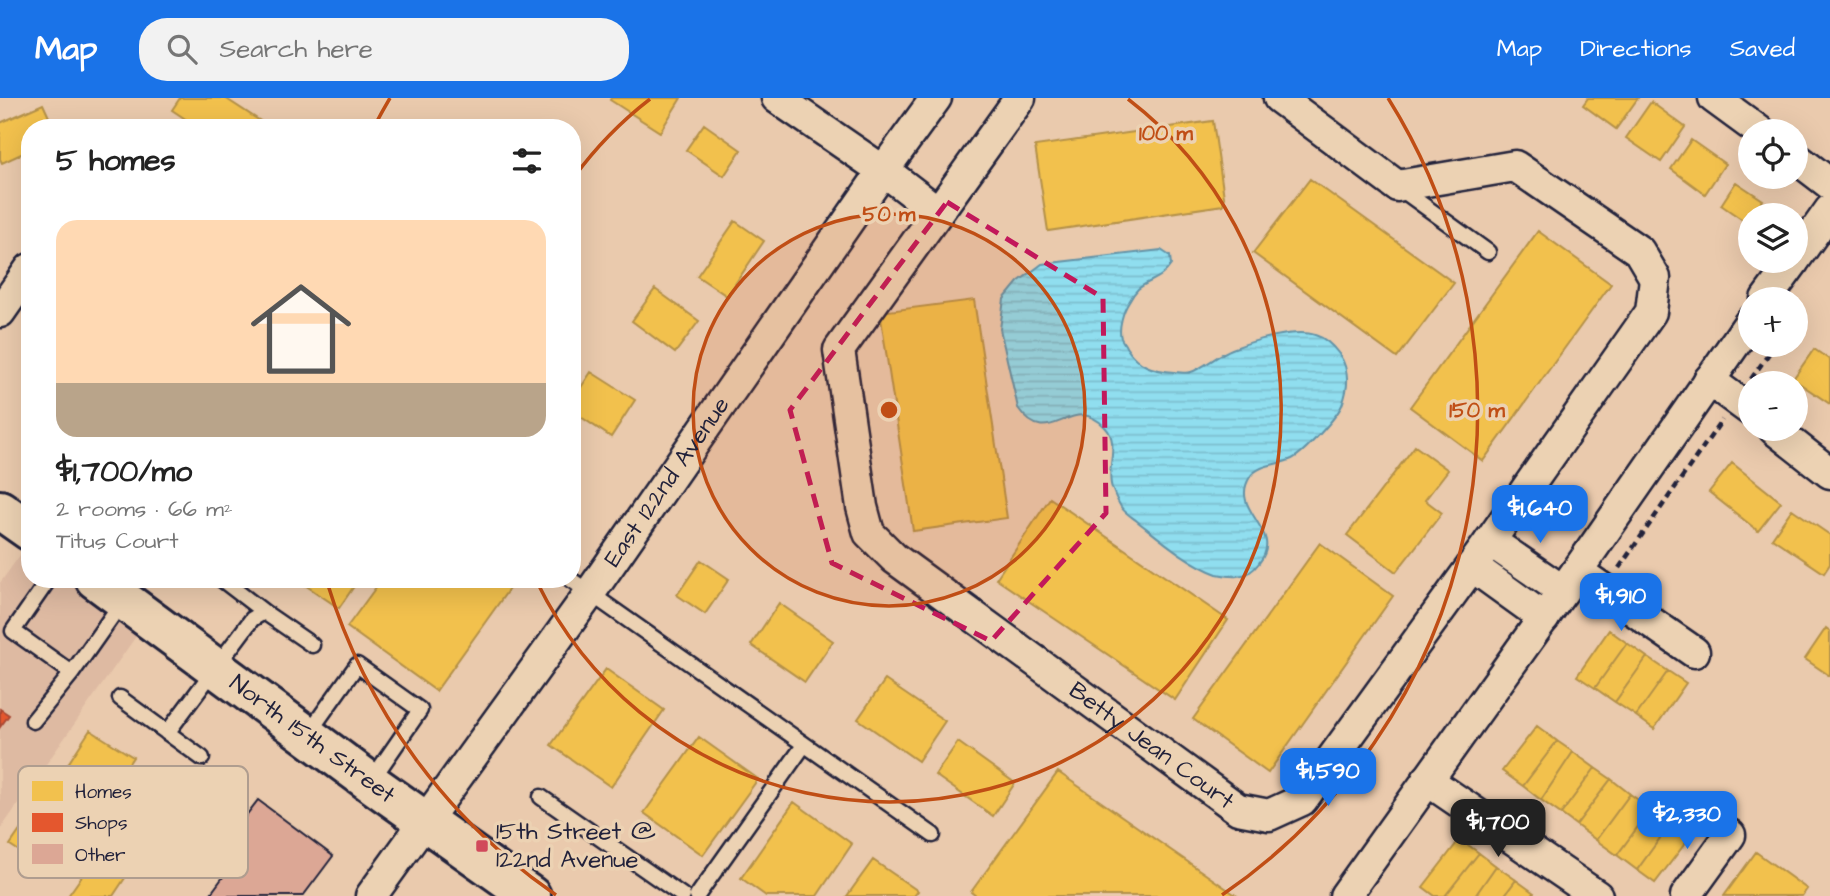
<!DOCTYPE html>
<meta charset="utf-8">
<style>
:root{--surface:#fff;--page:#f2f2f2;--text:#222;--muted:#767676;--line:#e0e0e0;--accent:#1a73e8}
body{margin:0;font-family:"Architects Daughter",sans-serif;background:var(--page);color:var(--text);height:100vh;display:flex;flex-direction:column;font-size:26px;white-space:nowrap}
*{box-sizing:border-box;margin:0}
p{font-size:23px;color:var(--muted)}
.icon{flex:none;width:38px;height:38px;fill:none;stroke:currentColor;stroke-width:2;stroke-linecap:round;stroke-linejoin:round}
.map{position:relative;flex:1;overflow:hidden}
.side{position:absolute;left:21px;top:21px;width:560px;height:469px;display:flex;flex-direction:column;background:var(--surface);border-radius:28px;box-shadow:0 7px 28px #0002}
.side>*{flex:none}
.tools{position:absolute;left:1738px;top:21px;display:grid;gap:14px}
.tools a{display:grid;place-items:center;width:70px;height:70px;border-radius:50%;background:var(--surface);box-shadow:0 7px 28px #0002;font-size:35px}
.price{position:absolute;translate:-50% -60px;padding:0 16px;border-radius:14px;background:var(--accent);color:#fff;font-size:23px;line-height:46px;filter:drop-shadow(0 2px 4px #0008)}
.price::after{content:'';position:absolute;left:50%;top:42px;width:21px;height:16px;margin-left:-10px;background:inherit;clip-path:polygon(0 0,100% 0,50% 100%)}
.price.on{background:#222;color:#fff}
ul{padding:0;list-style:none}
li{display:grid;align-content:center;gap:14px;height:371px;padding:0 35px}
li+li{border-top:2px solid var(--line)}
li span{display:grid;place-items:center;height:217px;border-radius:21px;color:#555}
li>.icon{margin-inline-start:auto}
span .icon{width:126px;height:126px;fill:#fffc;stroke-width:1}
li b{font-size:30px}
h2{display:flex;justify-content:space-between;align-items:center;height:84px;padding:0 35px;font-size:30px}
header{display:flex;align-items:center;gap:42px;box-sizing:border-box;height:98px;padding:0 35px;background:var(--accent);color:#fff}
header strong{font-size:33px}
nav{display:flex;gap:38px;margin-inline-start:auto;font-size:24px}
.search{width:490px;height:63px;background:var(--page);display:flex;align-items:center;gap:18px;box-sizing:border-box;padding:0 24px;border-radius:28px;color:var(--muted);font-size:26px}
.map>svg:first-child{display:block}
.built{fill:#debaa2}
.water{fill:url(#water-rules);stroke:#6493a7;stroke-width:2}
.homes{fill:#f2c14e;stroke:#b49148;stroke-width:2}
.shops{fill:#e4572e;stroke:#aa4732;stroke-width:2}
.building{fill:#dca795;stroke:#22223b;stroke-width:2}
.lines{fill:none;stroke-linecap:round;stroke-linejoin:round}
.lane-casing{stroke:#22223b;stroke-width:19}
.street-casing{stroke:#22223b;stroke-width:35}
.secondary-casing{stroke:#22223b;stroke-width:44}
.path{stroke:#22223b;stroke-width:4.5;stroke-dasharray:7 5;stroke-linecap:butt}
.lane{stroke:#ecd2b3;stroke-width:14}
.street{stroke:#ecd2b3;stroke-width:30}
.secondary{stroke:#ecd2b3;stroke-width:38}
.marked{fill:none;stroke:#c2185b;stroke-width:5;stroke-dasharray:14 9;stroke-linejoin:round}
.ring{fill:none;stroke:#c04e15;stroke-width:3.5}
.poi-dot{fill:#d1495b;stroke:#ecd2b3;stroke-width:2.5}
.labels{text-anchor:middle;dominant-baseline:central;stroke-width:7;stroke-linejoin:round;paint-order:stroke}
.street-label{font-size:24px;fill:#22223b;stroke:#ecd2b3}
.poi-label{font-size:24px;fill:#22223b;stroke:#ecd2b3;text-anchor:start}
.key{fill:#ecd2b3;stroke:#af9d8f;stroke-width:2}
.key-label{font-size:19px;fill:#22223b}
.centre{fill:#c04e15;stroke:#ecd2b3;stroke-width:3.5}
.ring-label{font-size:21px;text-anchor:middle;font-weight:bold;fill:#c04e15;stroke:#ecd2b3;stroke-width:7;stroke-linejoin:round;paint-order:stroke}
</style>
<header>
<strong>Map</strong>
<div class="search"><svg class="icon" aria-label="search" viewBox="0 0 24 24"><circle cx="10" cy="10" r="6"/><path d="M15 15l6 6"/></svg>Search here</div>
<nav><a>Map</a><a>Directions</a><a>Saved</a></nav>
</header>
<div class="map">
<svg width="1830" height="798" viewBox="0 0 1830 798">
<defs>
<pattern id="water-rules" width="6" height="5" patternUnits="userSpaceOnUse" patternTransform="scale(1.75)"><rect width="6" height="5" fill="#90deef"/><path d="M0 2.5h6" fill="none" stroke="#7cbece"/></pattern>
</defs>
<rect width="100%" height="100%" fill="#eacaad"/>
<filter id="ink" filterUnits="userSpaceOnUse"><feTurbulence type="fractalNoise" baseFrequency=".0143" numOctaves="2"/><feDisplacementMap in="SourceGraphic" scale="14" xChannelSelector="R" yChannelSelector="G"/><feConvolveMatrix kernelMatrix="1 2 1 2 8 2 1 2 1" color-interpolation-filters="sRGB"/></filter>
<g filter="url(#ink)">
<!-- built -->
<path class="built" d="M23,453L30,457V481H64L139,534L0,732V485Z"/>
<!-- water -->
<path class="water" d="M1161,152L1170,158L1171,167C1161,182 1150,181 1138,191C1135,194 1131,200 1129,204C1123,213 1118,230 1121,240C1122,243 1125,246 1126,249C1138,268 1153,273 1175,274C1180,274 1187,276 1191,274C1203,270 1219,256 1232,251C1252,243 1295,230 1315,237C1325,240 1333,248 1339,256C1350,272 1349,289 1342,307C1337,319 1304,355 1292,361C1279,367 1258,366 1250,379C1228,413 1286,432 1259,465C1254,472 1247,478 1237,478C1232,479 1222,477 1217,476C1189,466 1160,441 1137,423C1132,419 1125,415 1121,409C1118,404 1114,396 1112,390C1105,371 1121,345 1105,329C1070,293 1050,356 1018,310L1000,231L1004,201L1018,184L1042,166Z"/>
<!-- homes -->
<path class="homes" d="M180,0H225L271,30H199L172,12Z
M611,0H681L660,34L610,2Z
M1588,0H1638L1616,31L1583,7Z
M1651,4L1685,29L1661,64L1626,40Z
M43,6L54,30H30V52L2,65L0,61V25Z
M1213,23L1224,99L1223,107L1048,133L1035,48Z
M704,26L741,52L724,78L686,52Z
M1691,42L1725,66L1705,96L1671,71Z
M1310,81L1454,185L1397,260L1253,155Z
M1736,84L1763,102L1752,117H1750L1747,125L1721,107Z
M735,123L764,143L727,198L697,178Z
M1538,133L1611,186L1483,363L1410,309Z
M655,191L699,223L675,255L632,223Z
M974,202L1007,420L913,433L880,214Z
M1814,251L1830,262V306L1793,281Z
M591,274L635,302L611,339L572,313V303Z
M1415,348L1448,372L1425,402L1442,415L1396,474L1347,437Z
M1732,365L1781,404L1758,433L1709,394Z
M1050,400L1228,522L1175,602L996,481Z
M1792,411L1830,437V466L1824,475L1772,440Z
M1320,445L1393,498L1268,675L1193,621Z
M701,462L729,481L705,516L677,497Z
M300,481H359L339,510L299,483Z
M382,481H516L436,593L347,529Z
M779,505L833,543L805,584L751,547Z
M1826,530L1830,533V578L1805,561Z
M1609,532L1627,545L1595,590L1577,578Z
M1627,545L1647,559L1615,604L1595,590Z
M1647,559L1668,573L1636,618L1615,604Z
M606,571L664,612L611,689L551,647Z
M1668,573L1686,585L1654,631L1636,618Z
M885,582L945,623L918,663L858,621Z
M1537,628L1557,643L1523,688L1502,673Z
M90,632L133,659L93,720L51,692Z
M699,639L758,681L703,757L644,715Z
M1557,643L1573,654L1541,702L1523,688Z
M958,644L1015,685L993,718L935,677Z
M1573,654L1595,670L1561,716L1541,702Z
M1595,670L1611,681L1576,727L1561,716Z
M1058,674L1237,798H976L971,794Z
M1611,681L1630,696L1596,742L1576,727Z
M45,696L74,715L39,766L10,747Z
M1630,696L1651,711L1617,757L1596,742Z
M794,704L852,746L817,798H766L741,780Z
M1651,711L1671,725L1637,772L1617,757Z
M1671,725L1690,739L1655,785L1637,772Z
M1460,741L1479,755L1445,798H1435L1423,789Z
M103,748L133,768L113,798H68Z
M1756,754L1807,791L1802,798H1724Z
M1479,755L1496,768L1475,798H1445Z
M873,762L918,793L914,798H847Z
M1496,768L1516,782L1504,798H1475Z
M1516,782L1534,795L1532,798H1504Z"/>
<!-- shops -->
<path class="shops" d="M0,611L9,617L0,629Z"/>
<!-- building -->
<path class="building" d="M258,702L333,758L303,798H209L240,756L225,745Z"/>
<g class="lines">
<!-- lane casing -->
<g class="lane-casing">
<path id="lane" d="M1398,89L1488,154
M49,481L13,533L72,575L122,504
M221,481L264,514
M570,481L933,737
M120,600L202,660
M33,623L72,575
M167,635L252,521L264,514L312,547
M308,636L357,567L420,612L371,683
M541,699L683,798
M697,798L804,647"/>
</g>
<!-- street casing -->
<g class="street-casing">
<g id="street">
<path d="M777,0L895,81L938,114"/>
<path id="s1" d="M1020,0L839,252L862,409L869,435L894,460L1238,711L1269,717L1302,702L1490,443L1651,214L1655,180L1639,153L1515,68L1397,88L1279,0"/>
<path d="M1714,0L1759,33"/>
<path d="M1796,60L1830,86"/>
<path d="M1796,160L1830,112"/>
<path d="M1766,201L1794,163"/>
<path d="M0,214L30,171"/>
<path d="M1709,282L1750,312"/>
<path d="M1774,331L1830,375"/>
<path d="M1490,443L1563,493"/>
<path d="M1472,468L1544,520"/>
<path d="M1577,473L1694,554"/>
<path d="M1427,682L1597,798"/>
<path id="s2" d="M371,798L590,495L883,73L936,0"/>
<path d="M1345,798L1577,473L1750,224"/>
<path d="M1686,798L1730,737"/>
</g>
</g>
<!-- secondary casing -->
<g class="secondary-casing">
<g id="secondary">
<path d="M0,412L30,433"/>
<path id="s3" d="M95,481L370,684L531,798"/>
</g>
</g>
<!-- path -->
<path class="path" d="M1796,217L1799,212
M1751,281L1775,247
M1619,470L1722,322"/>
<!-- lane -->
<use href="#lane" class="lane"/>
<!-- street -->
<use href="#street" class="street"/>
<!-- secondary -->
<use href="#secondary" class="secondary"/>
</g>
</g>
<!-- marked area -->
<path class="marked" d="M947,104L1103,200L1106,415L991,543L832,465L790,312Z"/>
<!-- distance rings -->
<circle cx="889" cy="312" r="196" fill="#c04e15" fill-opacity=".12"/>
<g class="ring">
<circle cx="889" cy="312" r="196"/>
<path d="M574 79A392 392 0 0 1 650 1M1128 1A392 392 0 1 1 537 484"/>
<path d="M556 797A588 588 0 0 1 327 484M375 27A588 588 0 0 1 390 0M1388 0A588 588 0 0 1 1222 797"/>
</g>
<!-- markers -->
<rect class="poi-dot" x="475" y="741" width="14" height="14" rx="3.5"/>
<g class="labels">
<!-- street labels -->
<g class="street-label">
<text stroke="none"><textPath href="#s2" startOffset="509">East 122nd Avenue</textPath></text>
<text stroke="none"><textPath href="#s3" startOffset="270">North 15th Street</textPath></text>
<text stroke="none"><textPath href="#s1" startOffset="850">Betty Jean Court</textPath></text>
</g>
<!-- poi labels -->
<g class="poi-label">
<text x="496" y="734">15th Street @<tspan x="496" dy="28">122nd Avenue</tspan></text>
</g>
</g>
<!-- legend -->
<rect x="18" y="668" width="230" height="112" rx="10" class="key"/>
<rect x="32" y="683" width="31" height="20" fill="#f2c14e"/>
<rect x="32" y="715" width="31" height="19" fill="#e4572e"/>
<rect x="32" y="746" width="31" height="20" fill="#dca795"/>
<g class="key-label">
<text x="75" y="700">Homes</text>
<text x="75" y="731">Shops</text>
<text x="75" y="763">Other</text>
</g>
<circle cx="889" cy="312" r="10" class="centre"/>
<g class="ring-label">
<text x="1166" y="42">100 m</text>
<text x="889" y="123">50 m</text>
<text x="1477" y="319">150 m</text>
</g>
</svg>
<div class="tools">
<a><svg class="icon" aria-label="locate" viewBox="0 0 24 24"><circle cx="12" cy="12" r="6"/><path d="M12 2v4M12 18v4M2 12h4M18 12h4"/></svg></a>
<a><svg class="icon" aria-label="layers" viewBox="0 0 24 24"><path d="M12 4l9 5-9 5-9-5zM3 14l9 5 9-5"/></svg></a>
<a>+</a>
<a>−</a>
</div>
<b class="price" style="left:1540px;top:447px">$1,640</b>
<b class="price" style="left:1621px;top:535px">$1,910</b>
<b class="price" style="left:1328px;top:710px">$1,590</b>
<b class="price" style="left:1687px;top:753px">$2,330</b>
<b class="price on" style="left:1498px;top:761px">$1,700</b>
<section class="side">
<h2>5 homes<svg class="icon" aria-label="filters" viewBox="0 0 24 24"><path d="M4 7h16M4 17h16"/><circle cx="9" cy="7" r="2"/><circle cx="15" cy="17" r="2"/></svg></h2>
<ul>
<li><span style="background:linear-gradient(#ffd9b3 75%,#b9a48a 0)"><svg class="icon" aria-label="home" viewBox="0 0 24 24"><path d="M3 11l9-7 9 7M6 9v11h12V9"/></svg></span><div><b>$1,700/mo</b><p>2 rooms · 66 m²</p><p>Titus Court</p></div></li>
</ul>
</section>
</div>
